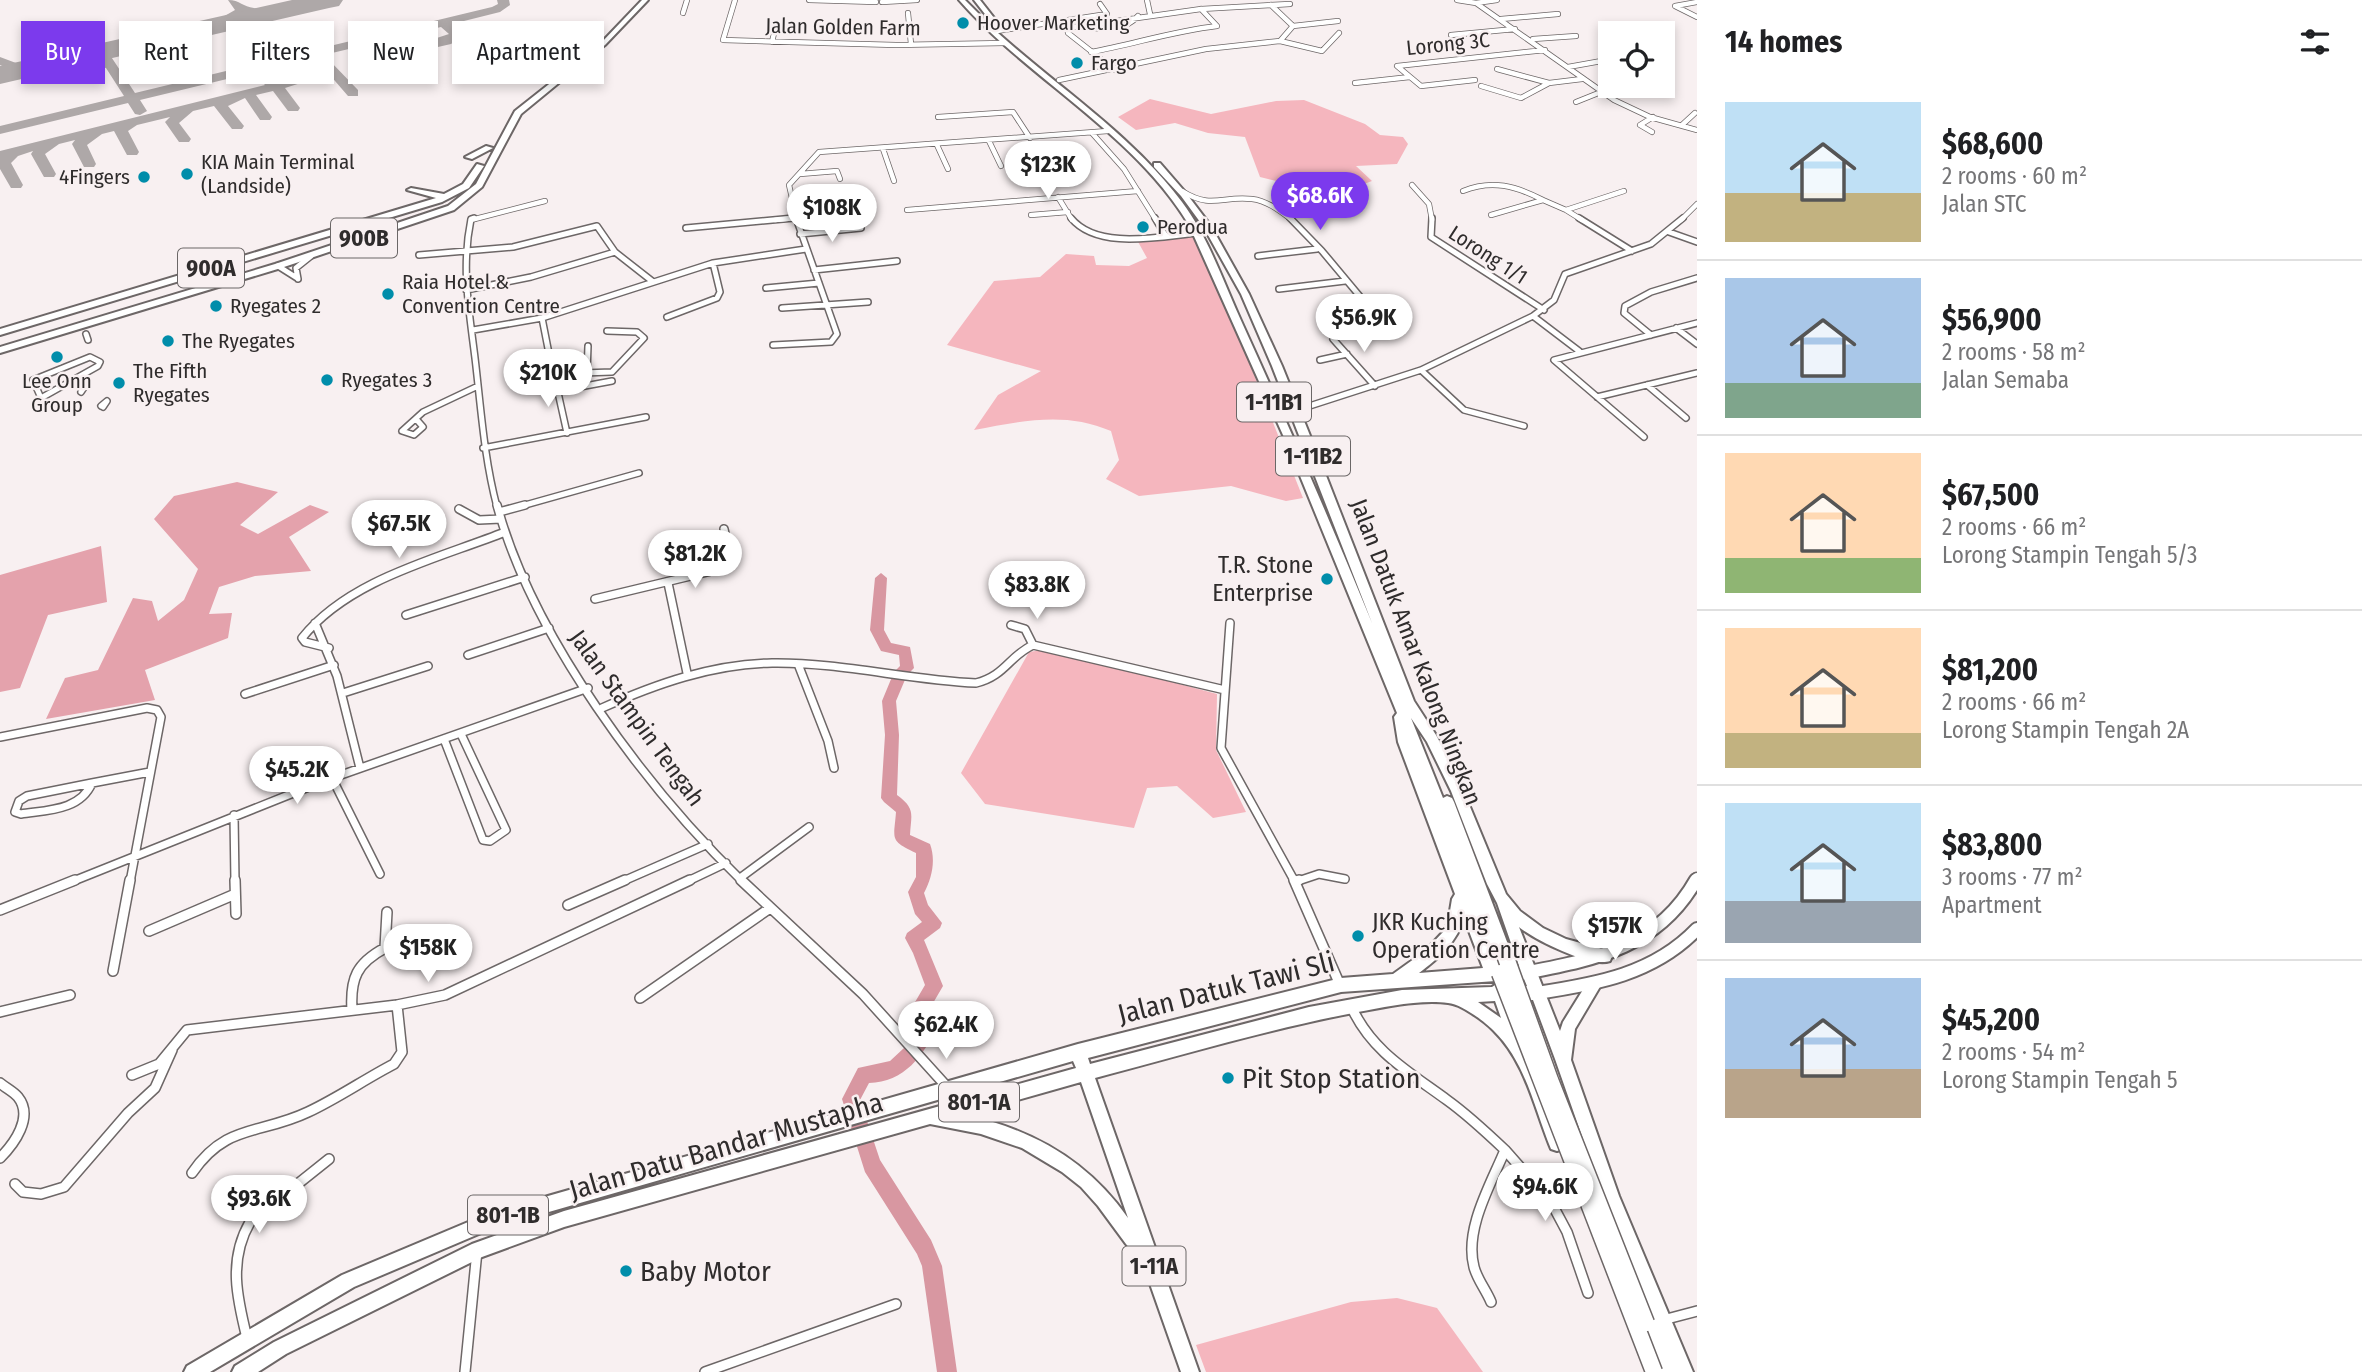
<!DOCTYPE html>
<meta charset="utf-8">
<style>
:root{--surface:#fff;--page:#f2f2f2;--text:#202124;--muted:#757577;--line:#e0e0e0;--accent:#7c3aed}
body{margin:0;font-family:"Fira Sans Condensed",sans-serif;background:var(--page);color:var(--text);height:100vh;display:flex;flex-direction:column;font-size:26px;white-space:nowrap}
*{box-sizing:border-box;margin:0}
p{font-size:23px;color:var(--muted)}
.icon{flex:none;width:38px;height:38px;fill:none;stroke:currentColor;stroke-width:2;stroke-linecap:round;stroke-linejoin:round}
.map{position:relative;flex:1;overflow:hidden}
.details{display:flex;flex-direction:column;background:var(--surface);width:665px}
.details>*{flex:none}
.top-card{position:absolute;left:21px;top:21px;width:665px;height:63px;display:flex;gap:14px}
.tools{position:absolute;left:1598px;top:21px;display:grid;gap:14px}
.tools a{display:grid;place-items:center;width:77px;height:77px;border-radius:0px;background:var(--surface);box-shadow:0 4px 10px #0003;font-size:35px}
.price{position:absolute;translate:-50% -60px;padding:0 16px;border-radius:24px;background:#fff;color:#222;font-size:23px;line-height:46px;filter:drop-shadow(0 2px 4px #0008)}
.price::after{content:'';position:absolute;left:50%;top:42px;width:21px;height:16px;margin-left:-10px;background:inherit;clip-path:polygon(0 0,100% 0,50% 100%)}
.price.on{background:var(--accent);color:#fff}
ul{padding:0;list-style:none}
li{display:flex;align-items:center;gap:21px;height:175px;padding:0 28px}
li+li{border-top:2px solid var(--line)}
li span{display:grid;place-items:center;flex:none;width:196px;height:140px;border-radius:0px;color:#555}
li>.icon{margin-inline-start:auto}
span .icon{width:84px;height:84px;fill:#fffc;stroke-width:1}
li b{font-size:30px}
h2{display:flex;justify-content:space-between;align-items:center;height:84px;padding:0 28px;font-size:30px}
.pill{padding:0 24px;border-radius:0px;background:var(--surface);box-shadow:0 4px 10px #0003;font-size:24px;line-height:63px}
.pill.on{background:var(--accent);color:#fff}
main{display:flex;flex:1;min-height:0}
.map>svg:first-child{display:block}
.green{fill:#f5b6be}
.forest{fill:#e4a2ac}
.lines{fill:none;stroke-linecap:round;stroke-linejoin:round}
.river{fill:#d897a1;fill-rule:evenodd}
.taxiway{fill:#aea8a8;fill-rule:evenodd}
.runway{fill:#aea8a8;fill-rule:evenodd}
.minor-far3-casing{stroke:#6d6767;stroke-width:6}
.minor-far2-casing{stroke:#6d6767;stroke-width:8}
.minor-far1-casing{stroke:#6d6767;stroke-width:10}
.minor-casing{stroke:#6d6767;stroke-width:12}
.secondary-far1-casing{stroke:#6d6767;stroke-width:13}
.secondary-casing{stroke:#6d6767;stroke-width:16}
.trunk-casing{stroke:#6d6767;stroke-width:4}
.minor-far3{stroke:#fff;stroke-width:4.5}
.minor-far2{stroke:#fff;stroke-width:5}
.minor-far1{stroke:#fff;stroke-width:7}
.minor{stroke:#fff;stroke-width:9}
.secondary-far1{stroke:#fff;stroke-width:10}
.secondary{stroke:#fff;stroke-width:12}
.trunk{fill:#fff;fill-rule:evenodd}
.trunk-bridge-casing{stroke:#6d6767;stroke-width:19;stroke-linecap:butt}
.trunk-bridge{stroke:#fff;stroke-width:16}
.poi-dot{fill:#008daa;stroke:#f8f0f1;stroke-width:2.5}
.labels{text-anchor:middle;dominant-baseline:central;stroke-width:5;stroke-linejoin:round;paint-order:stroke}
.far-poi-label{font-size:21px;fill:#2f2c2c;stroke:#f8f0f1;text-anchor:start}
.far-street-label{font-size:21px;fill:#2f2c2c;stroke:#f8f0f1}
.shield{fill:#f8f0f1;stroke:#6b6767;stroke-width:2}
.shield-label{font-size:23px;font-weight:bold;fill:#2f2c2c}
.poi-label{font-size:24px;fill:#2f2c2c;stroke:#f8f0f1;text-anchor:end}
.street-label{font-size:24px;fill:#2f2c2c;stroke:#f8f0f1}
.near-street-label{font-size:28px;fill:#2f2c2c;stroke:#f8f0f1}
.near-poi-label{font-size:28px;fill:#2f2c2c;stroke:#f8f0f1;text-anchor:start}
</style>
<main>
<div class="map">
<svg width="1697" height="1372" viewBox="0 0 1697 1372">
<rect width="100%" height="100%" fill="#f8f0f1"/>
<!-- green -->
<path class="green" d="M1150,99L1211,114L1276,101L1304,100L1365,124L1380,135L1403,137L1408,144L1397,164L1356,166L1372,181L1334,195L1260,177L1245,137L1208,133L1175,123L1136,130L1118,117Z
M1192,235L1210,264L1303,498L1286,501L1231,486L1139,496L1106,479L1119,460L1111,431C1065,411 1022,421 974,430L998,395L1041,371L947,345L994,281L1040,277L1066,254L1094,256L1096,265L1129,266L1147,258L1137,240Z
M1048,649L1217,694L1216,750L1246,812L1213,818L1177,786L1147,788L1134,828L985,804L961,773L1029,652Z
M1397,1298L1437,1308L1483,1372H1206L1196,1345L1351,1302Z"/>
<!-- forest -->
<path class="forest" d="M237,482L278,492L240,525L258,534L310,505L329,512L289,537L311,571L255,576L219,587L209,614L232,613L228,638L145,670L155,700L46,719L65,678L98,670L133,598L152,601L158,621L184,600L198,569L154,519L174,496Z
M101,546L107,602L48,615L20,688L0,692V575Z"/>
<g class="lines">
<!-- river -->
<path class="river" d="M881,573L887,578L884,630L891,643L910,647L914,668L907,675L896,701L899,735L897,795C916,809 911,814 910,835L930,844C936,860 932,878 924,893L928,905L942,923L940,928L924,940L943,986L929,1010L937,1026C924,1056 904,1082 869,1083L860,1100L880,1160L931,1240L942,1266L957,1372H937L922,1266L917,1254L865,1172L842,1099L858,1068L890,1061L904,1048L919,1025L911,1009L925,985L913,953L905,938L907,933L922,922L915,914L908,892L916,877V853C889,840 894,840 896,812L884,802L881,798L885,735L882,701L894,672L900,666L899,655L881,651L870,630L875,578Z"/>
<!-- taxiway -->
<path class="taxiway" d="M228,0C240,0 243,7 254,8C265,10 278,4 287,11C275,20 256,11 244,15C233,18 226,29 214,28V22L235,10Z
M497,0H509L510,5L500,12L452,24L463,35L451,44L403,55L397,51L449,34L441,27L332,53L329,60L358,90V96H348L329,74L285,88L300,108L298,111H288L273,91L256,95L272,117L270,120H260L245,98L228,106L244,126L242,129H232L214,106L193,111L179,123L191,139L189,142H179L165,122L170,117L137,125L128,131L139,152L137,155H127L114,131L102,134L87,145L96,164L94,167H84L72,144L75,140L59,144L45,154L56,174L54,177H44L31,154L33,151L18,156L11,163L23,185L21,188H11L0,169V151L265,85L261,81L267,77C286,83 300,77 319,70L318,57L140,100L147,111L140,115L135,114L128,103L0,134V126L124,96L106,68L86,64L55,66L51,65V59L86,56L100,59L96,52L106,49L135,93L492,7L498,4Z
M0,57L16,63L43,61L49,65C36,74 14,71 0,65Z"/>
<!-- runway -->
<path class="runway" d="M292,0H343L339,6L329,8L0,84V66Z"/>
<!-- minor-far3 casing -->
<g class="minor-far3-casing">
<path id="minor-far3" d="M735,0L723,40L896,45L1005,43
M809,0L876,2
M1147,0L1150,14
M1457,0L1476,3L1497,0
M882,2L917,0
M1697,2L1675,6L1697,17
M1476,3L1614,100L1650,117L1697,130
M683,13L687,0
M908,13L911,44
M1501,19L1558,14
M1086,26C1104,31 1125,31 1138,16
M1293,26L1338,21
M997,31L1107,14L1100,4
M1451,35L1515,29
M1533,39L1576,36
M1280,41L1322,51L1339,33
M772,42L775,29
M1091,52C1134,44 1174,31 1217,26L1201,9
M1568,67L1607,60
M1497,69L1549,83
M1115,70L1068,33L1067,28L1201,9L1290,4
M1059,80L1206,49L1280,41L1293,26L1271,5
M1475,80L1421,86L1397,66L1545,50
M1355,83L1410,77
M1481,86L1521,98L1549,83L1582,79
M1576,102L1601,92
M938,117L1013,112L1030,138
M1682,125L1695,113
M1652,132L1640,125L1653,117
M1092,133L1124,169L1156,220
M989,141L1001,166
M937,145L948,169
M883,149L894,181
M800,174L837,171L840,179
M1412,185L1429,204L1432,220
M1182,191C1212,210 1223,195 1252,199C1268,201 1280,211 1292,220
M1463,191C1492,179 1516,186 1543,200
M1058,197L1072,220
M791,204L854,199L860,196V191
M907,210L1138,191
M1031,215L1068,212
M1491,215L1543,200L1566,210
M471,220L545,201
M775,220L796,218
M797,220L789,185L819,152L1108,131
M1582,220L1566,210L1624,191
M1681,220L1697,204"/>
</g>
<!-- minor-far2 casing -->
<g class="minor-far2-casing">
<path id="minor-far2" d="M474,218L471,219C461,268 469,309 475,358C481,408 484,458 497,507
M1071,218C1098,251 1162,236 1198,233
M1155,218L1165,235
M1290,218L1322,251L1373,312
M1432,218L1431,237L1544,310
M1579,218L1632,251
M686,228L794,218
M1669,232L1697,242
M800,234L861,228
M419,255L513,247L597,226L615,252L652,281
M1258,256L1317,249
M278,266L297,278
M814,270L897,261
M298,279L296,268L311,256
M766,288L819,283
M1279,289L1345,281
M466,290L531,277L615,252
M782,308L868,302
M1533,316L1579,351
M667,317L717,298L720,292L713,263
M542,318L553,374L612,372L644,338L637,332L607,331
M1676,328L1697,344
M473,330L542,318L713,263L806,249
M86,334L88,340
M1651,335L1624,313L1625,306L1651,292L1697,278
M1333,339L1375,386
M773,345L831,342L837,334L796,218
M90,357L100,362L98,366L41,398L33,380Z
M1320,360L1347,354
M1421,370L1464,410L1524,426
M587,373L588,346
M1647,385L1686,418
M558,391L612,381
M81,392L85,386
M1597,397L1697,373
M101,406L107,401L103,407
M1294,411L1421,370L1533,316L1554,300L1565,274L1651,244L1683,218
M416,419L423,427L414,435L402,431L423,412L478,386
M567,433L555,379L581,378
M1644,437L1554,360L1697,323
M483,448L646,417
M518,507L639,473"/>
</g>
<!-- minor-far1 casing -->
<g class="minor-far1-casing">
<path id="minor-far1" d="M497,505C532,636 646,788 743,882
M459,509L479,520L501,519
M499,512L525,505
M668,583L687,673
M595,599L728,567L731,560L724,529
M406,615L525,577
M315,623L337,676L360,768
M1230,623L1221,748L1295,882
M1011,625L1025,629L1033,645
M329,648L305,642L302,638C349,579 437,559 505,532
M468,655L549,628
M798,664L828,741L834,768
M343,693L428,666
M245,694L334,665
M602,708C656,684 712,664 772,663C840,662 908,680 976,683C1005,676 1009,656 1033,645L1225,690
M0,737L147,708L157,710L161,717L130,882
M444,739L483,840L490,841L506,830L461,734
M332,778L380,874
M92,783C80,811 46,810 21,814L15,812L19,801L27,796Z
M92,783L150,772
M234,815L235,882
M740,878L809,827
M71,882L321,782L588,688
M621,882L708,844
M686,882L726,863
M1295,882L1319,874L1345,879"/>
</g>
<!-- minor casing -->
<g class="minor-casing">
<path id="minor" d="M235,880L236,914
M741,880L863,994L948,1088
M1294,880L1340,985
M1295,882L1299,880
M568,905L625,880
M0,910L75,880
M149,931L233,895
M113,971L130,880
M640,998L770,908
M1351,1006C1371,1051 1409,1072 1447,1100C1468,1115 1486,1132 1505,1150C1491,1184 1464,1229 1474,1267C1477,1279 1486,1290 1491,1302
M352,1010C350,978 357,963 385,948L387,912
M0,1012L70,995
M132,1075L159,1064L187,1030L397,1005L445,995L690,880
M0,1083C6,1088 14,1092 18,1097C34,1117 14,1144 0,1158
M1505,1150L1551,1202L1567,1232L1588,1293
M192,1173C226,1123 260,1135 308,1112C338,1098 365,1079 394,1064L402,1052L397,1005
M15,1184L23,1192L41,1194L64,1187L128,1113L155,1088L172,1050
M1663,1320L1697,1311
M247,1338C237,1298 228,1260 250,1222L329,1159
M465,1372L477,1251
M705,1372L896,1304"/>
</g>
<!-- secondary-far1 casing -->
<g class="secondary-far1-casing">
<path id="secondary-far1" d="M1695,882L1697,878"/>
</g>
<!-- secondary casing -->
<g class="secondary-casing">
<path id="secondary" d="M1529,972C1598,959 1659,946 1696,880
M1537,993C1597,984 1654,974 1697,929"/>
</g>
<!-- trunk casing -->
<g class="trunk-casing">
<path id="trunk" d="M642,0H648L605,45L521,114L482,187L454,210L281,268L0,353V347L275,264L448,206L476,184L515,111L601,43Z
M959,0H965L993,28L992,23L974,0H980L998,23L1000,31L998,33C1059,88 1132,135 1182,202C1209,238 1224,284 1243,325C1288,424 1331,523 1372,623L1272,366L1241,294L1203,226L1181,196L1154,167V163H1160L1186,193L1211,226L1249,294L1282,366L1325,473L1414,701L1436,735L1456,773L1506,894L1520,911L1543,928L1566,939L1610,951L1612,956L1610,961C1591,968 1535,940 1519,927L1560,1031L1563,1022L1589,980L1594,978L1599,980L1601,985L1575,1029L1571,1060L1619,1196L1693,1372H1657L1637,1323L1640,1317L1646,1314L1652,1317L1603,1196L1555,1059L1533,1000L1510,1001L1524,1038L1522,1042L1538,1071L1565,1143L1563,1149L1557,1151L1551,1149C1534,1108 1526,1062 1493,1030C1484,1021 1461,1004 1448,1003C1421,999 1385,1007 1358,1012C1269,1029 1182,1055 1095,1078L1199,1372H1181L1143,1264L1126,1244L1098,1206L1081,1187L1062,1172L1022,1148L981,1134L930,1124L564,1227L482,1257L286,1354L258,1372H232L235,1366L274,1342L472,1244L564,1211L1076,1068L1073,1061L493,1228L354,1287L210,1372H184L187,1366L342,1275L492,1212L1078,1044L1341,978L1393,974L1425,951L1443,932L1448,923L1452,899L1455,894L1398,742L1394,717L1397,713L1287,444L1189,225C1133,132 1029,80 959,0ZM1411,718L1427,742L1451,791L1487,884L1497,903L1519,966L1505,967L1503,961L1510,960L1512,955L1454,802L1452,798L1447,796L1443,798ZM1464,918L1483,968L1419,973C1439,958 1457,942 1464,918ZM1524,979L1527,986L1504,987L1498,983L1492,987L1402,990L1309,1007L1090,1064L1088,1058L1341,992ZM1495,1001L1501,1018L1478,1002ZM1081,1082L1128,1218C1088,1161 1032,1129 965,1115Z
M486,146L493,148L472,159L465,157Z
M477,164L484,166L469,188L442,202L0,335V329L436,198L407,190L411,188L444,194L463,184Z"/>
</g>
<!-- minor-far3 -->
<use href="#minor-far3" class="minor-far3"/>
<!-- minor-far2 -->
<use href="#minor-far2" class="minor-far2"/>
<!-- minor-far1 -->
<use href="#minor-far1" class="minor-far1"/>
<!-- minor -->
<use href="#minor" class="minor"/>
<!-- secondary-far1 -->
<use href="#secondary-far1" class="secondary-far1"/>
<!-- secondary -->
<use href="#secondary" class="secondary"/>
<!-- trunk -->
<use href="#trunk" class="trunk"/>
<!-- trunk-bridge casing -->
<g class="trunk-bridge-casing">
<path id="trunk-bridge" d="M1505,955L1550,1080L1646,1323
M1500,973L1654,1372"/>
</g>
<!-- trunk-bridge -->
<use href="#trunk-bridge" class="trunk-bridge"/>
</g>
<!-- markers -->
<g class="poi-dot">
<circle cx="963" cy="23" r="7"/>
<circle cx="1077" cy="63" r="7"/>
<circle cx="187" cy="174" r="7"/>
<circle cx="144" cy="177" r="7"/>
<circle cx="1143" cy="227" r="7"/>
<circle cx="388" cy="294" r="7"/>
<circle cx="216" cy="306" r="7"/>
<circle cx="168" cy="341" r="7"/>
<circle cx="57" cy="357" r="7"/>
<circle cx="327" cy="380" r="7"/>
<circle cx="119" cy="383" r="7"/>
<circle cx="1327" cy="579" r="7"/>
<circle cx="1358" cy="936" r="7"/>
<circle cx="1228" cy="1078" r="7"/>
<circle cx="626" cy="1271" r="7"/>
</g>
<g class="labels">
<!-- far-poi labels -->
<g class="far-poi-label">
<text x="977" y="23">Hoover Marketing</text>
<text x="1091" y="63">Fargo</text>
<text x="201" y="162">KIA Main Terminal<tspan x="201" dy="24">(Landside)</tspan></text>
<text x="130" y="177" text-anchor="end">4Fingers</text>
<text x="1157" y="227">Perodua</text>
<text x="402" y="282">Raia Hotel &amp;<tspan x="402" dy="24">Convention Centre</tspan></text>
<text x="230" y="306">Ryegates 2</text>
<text x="182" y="341">The Ryegates</text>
<text x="133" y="371">The Fifth<tspan x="133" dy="24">Ryegates</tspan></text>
<text x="341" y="380">Ryegates 3</text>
<text x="57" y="381" text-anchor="middle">Lee Onn<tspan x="57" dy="24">Group</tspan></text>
</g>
<!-- far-street labels -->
<g class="far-street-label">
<text transform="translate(843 27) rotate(1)">Jalan Golden Farm</text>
<text transform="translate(1448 44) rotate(-6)">Lorong 3C</text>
<text transform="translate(1488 255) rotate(33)">Lorong 1/1</text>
</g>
<!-- shield labels -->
<g class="shield">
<rect x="331" y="218.5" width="66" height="39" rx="5"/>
<rect x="178" y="248.5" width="66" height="39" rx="5"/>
<rect x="1237" y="382.5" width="74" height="39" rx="5"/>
<rect x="1276" y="436.5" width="74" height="39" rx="5"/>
<rect x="939" y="1082.5" width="80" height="39" rx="5"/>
<rect x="468" y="1195.5" width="80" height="39" rx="5"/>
<rect x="1122.5" y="1246.5" width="63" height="39" rx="5"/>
</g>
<g class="shield-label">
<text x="364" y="238">900B</text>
<text x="211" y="268">900A</text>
<text x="1274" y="402">1-11B1</text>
<text x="1313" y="456">1-11B2</text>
<text x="979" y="1102">801-1A</text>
<text x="508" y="1215">801-1B</text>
<text x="1154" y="1266">1-11A</text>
</g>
<!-- poi labels -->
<g class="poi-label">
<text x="1313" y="565">T.R. Stone<tspan x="1313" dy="28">Enterprise</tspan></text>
<text x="1372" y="922" text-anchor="start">JKR Kuching<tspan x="1372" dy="28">Operation Centre</tspan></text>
</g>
<!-- street labels -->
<g class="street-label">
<text transform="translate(1416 652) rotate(69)">Jalan Datuk Amar Kalong Ningkan</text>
<text transform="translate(637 718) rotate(54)">Jalan Stampin Tengah</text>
</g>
<!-- near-street labels -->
<g class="near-street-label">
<text transform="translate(1226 988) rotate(-14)">Jalan Datuk Tawi Sli</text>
<text transform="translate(726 1146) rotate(-16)">Jalan Datu Bandar Mustapha</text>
</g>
<!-- near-poi labels -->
<g class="near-poi-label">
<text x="1242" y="1078">Pit Stop Station</text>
<text x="640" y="1271">Baby Motor</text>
</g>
</g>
</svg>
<div class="tools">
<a><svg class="icon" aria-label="locate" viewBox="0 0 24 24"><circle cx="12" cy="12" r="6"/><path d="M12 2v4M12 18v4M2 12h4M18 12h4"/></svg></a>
</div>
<b class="price" style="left:1048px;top:201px">$123K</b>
<b class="price on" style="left:1320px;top:232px">$68.6K</b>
<b class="price" style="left:832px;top:244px">$108K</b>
<b class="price" style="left:1364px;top:354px">$56.9K</b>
<b class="price" style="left:548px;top:409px">$210K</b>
<b class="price" style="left:399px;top:560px">$67.5K</b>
<b class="price" style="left:695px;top:590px">$81.2K</b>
<b class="price" style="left:1037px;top:621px">$83.8K</b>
<b class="price" style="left:297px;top:806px">$45.2K</b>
<b class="price" style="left:1615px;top:962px">$157K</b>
<b class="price" style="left:428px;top:984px">$158K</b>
<b class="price" style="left:946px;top:1061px">$62.4K</b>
<b class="price" style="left:1545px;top:1223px">$94.6K</b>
<b class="price" style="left:259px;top:1235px">$93.6K</b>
<div class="top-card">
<a class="pill on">Buy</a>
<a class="pill">Rent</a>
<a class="pill">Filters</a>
<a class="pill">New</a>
<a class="pill">Apartment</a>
</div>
</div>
<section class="details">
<h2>14 homes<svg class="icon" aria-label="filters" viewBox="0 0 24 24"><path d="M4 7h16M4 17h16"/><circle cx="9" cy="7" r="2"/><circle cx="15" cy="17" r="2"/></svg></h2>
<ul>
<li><span style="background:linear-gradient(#bfe0f5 65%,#c2b280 0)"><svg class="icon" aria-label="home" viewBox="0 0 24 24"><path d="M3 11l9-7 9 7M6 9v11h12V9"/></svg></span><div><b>$68,600</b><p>2 rooms · 60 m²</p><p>Jalan STC</p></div></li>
<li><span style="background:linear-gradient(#a9c7e8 75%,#7fa58c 0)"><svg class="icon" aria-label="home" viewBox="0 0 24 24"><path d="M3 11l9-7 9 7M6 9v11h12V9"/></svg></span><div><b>$56,900</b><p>2 rooms · 58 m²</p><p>Jalan Semaba</p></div></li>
<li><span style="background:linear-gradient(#ffd9b3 75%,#8fb573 0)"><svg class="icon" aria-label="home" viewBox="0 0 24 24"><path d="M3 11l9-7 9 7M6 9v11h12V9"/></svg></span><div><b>$67,500</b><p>2 rooms · 66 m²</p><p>Lorong Stampin Tengah 5/3</p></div></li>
<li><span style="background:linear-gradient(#ffd9b3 75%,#c2b280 0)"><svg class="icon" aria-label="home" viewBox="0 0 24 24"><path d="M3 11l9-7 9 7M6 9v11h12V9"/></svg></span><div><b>$81,200</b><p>2 rooms · 66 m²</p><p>Lorong Stampin Tengah 2A</p></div></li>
<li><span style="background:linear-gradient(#bfe0f5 70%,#9aa5b1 0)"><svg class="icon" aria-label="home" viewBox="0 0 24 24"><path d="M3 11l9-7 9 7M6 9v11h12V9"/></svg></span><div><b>$83,800</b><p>3 rooms · 77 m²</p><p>Apartment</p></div></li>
<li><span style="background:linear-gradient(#a9c7e8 65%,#b9a48a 0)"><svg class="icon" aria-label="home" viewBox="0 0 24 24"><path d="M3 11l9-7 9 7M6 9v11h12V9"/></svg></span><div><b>$45,200</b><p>2 rooms · 54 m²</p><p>Lorong Stampin Tengah 5</p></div></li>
</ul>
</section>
</main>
